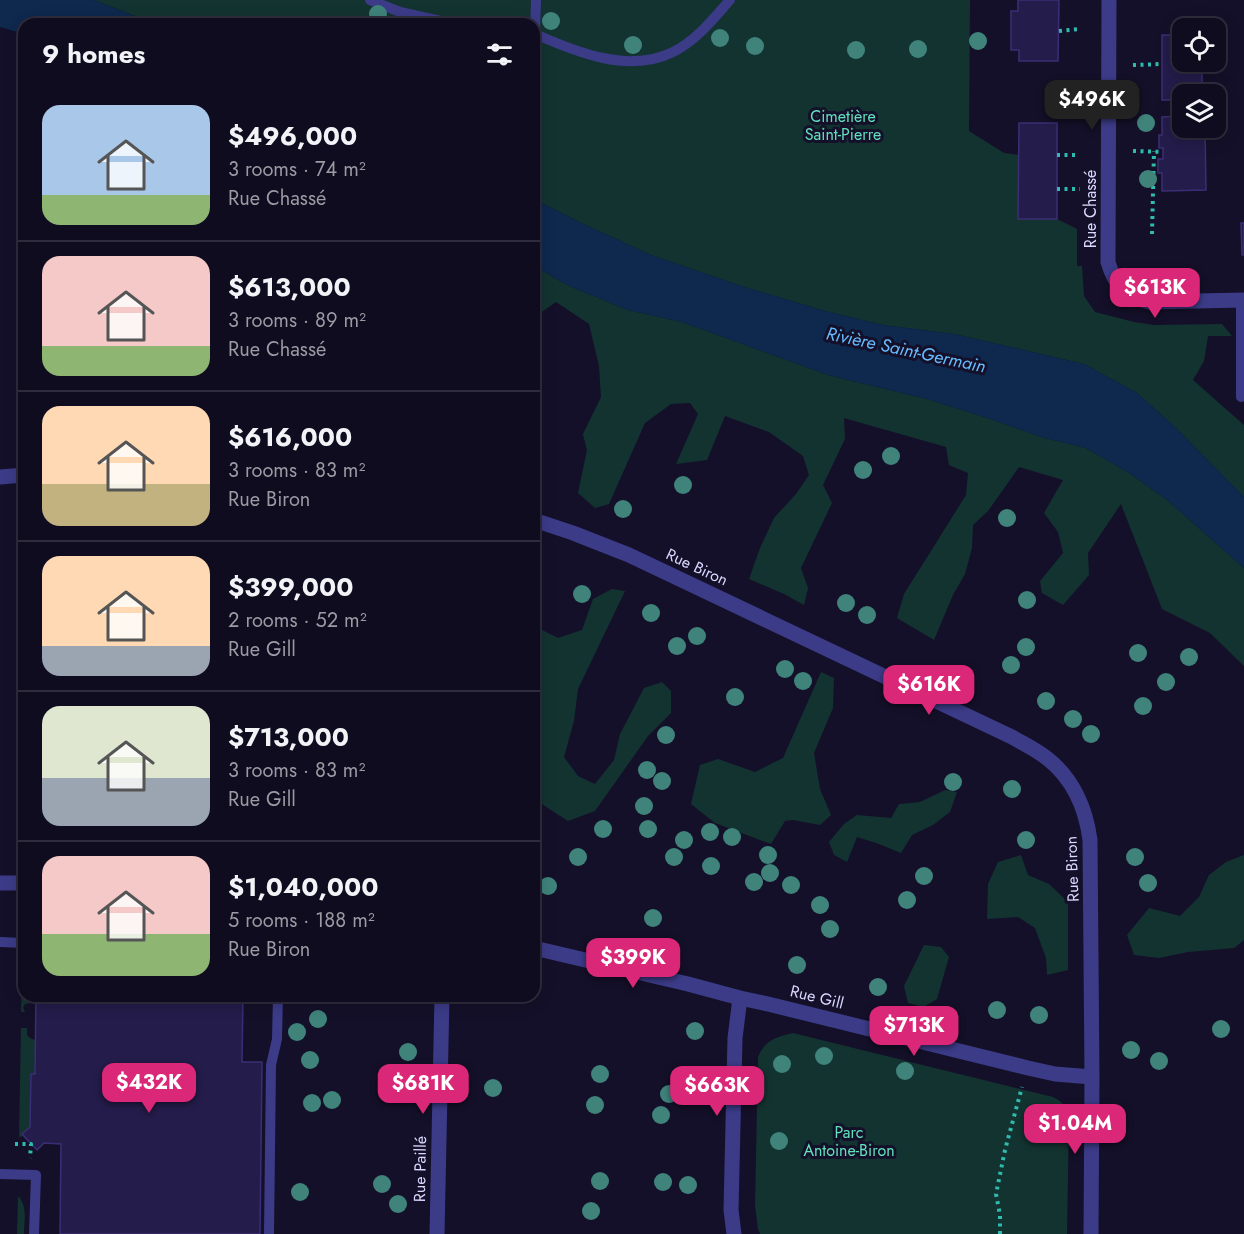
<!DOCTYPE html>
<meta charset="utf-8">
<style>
:root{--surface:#0f0c1f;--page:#1d1a2c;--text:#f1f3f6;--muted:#9b9ba4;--line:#2f2c3d;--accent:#db2777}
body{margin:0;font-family:Jost,sans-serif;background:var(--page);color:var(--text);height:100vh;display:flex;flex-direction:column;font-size:22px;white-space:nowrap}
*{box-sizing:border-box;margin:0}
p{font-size:20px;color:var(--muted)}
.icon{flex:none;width:33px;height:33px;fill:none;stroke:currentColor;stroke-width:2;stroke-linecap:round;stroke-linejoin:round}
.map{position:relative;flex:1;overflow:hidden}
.panel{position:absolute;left:18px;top:18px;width:522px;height:984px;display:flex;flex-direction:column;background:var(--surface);border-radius:18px;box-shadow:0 3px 15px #0003,0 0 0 2px var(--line)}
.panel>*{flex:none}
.controls{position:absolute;left:1172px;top:18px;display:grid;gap:12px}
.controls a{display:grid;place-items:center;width:54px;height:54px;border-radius:12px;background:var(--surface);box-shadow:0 3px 15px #0003,0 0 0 2px var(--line);font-size:30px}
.price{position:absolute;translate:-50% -51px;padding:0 14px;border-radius:12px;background:var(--accent);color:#fff;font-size:20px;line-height:39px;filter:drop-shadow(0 2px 3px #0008)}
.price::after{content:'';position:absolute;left:50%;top:36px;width:18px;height:14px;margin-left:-9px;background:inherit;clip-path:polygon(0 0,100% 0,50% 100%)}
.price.active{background:#222;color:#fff}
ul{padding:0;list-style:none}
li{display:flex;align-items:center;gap:18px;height:150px;padding:0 24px}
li+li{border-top:2px solid var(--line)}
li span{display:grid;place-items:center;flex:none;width:168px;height:120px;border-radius:18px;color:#555}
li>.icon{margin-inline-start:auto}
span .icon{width:72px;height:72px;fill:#fffc;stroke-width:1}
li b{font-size:26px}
h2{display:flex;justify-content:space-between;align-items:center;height:72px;padding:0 24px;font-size:26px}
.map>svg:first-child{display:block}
.green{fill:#133331}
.water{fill:#0e284e}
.building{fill:#241c4a;stroke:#3b2e76;stroke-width:1.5}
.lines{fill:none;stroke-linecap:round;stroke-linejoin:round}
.path{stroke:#2fbbb0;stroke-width:4;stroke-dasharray:3 4.5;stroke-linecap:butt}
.service{stroke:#3c3b88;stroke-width:10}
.minor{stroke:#3c3b88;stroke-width:15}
.tree{fill:#3f837b}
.labels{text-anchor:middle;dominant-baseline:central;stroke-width:6;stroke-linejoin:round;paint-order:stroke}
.park-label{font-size:16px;fill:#62e1be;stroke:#141029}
.street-label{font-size:16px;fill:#dbd8ff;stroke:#141029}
.water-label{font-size:18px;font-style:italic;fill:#66bcff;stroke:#141029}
</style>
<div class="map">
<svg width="1244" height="1234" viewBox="0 0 1244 1234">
<rect width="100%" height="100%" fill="#141029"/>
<!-- green -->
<path class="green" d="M94,0H970L969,131L1004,153L1019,155L1018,219H1057L1077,229V266H1082L1084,296L1095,312L1134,322L1154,325L1222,324L1232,336H1208L1204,361L1193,380L1244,425V497L1177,429L1137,393L1084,364L954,334L883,325L825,311L744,287L651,255L581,223L534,199V24H155Z
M534,266L567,285L628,310L682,322L828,375L927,399L991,419L1041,437L1086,448L1129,473L1166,499L1244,568V666L1210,633L1162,609L1121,504L1088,553L1089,575L1063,605L1042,593L1040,581L1063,553L1058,532L1044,513L1063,480L1019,467L988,511L973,525L972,548L965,574L953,595L934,640L897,618L904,594L966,495L968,473L949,465L946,447L844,418L845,439L823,485L832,503L801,568L808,588L804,605L784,594L749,579L760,548L774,518L796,494L809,475L803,456L769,432L725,416L707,460L676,464L698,414L690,403L671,404L645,423L609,504L595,508L578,493L587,450L583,434L601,397L599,366L589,324L556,302L536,316L534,320Z
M612,589L625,591L578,689L574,721L564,757L578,776L595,784L614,760L620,734L644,688L662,682L671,691V713L648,736L595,811L568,821L534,799V626L558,638L582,630L593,599Z
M821,672L834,678L833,708L814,753L820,789L831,815L820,825L793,820L785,821L771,844L715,823L691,804L700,765L718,759L755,772L783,758Z
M945,790L957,792L950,812L933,825L912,835L901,853L879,844L857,837L847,862L834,855L829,842L844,824L857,815L891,818L899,804L920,802Z
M1021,855L1028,875L1049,884L1068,902V970L1047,975L1046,958L1035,928L1018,917L987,919L988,884L998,862Z
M1244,855V940L1234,948L1188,952L1159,958L1134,955L1127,935L1149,908L1180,916L1199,897L1209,875L1226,862Z
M924,945L941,947L949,957L937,999L924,1007L908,1003L904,986Z
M22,954H24V996H36V1002L25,1004L23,1008L25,1012H21Z
M21,1028H27V1035L30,1038L35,1040V1074L31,1075L30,1127L22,1134L24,1136L19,1137Z
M793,1033L1053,1097C1063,1102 1066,1106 1069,1117L1067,1234H760L758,1229L755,1206L758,1057C765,1040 776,1037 793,1033Z
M18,1196C28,1206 24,1221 24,1234H17Z"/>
<!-- water -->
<path class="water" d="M0,0H94L155,24H24V34L0,27Z
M534,199L581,223L651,255L744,287L825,311L883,325L954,334L1084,364L1137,393L1177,429L1244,497V568L1166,499L1129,473L1086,448L1041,437L991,419L927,399L828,375L682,322L628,310L567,285L534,266Z"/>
<!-- building -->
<path class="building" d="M1018,0H1059L1058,61H1019V50H1011V11H1018Z
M1162,35H1182V62H1202V94H1182V100H1162Z
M1182,116V128H1205L1206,190L1162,191V173H1158V159H1163V148H1159V135H1162V117Z
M1019,123H1057V219H1018Z
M1241,223H1244V255H1242Z
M36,996H243L242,1062H262L260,1234H60L61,1144L44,1143L37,1150L22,1134L30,1127L31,1074H35Z"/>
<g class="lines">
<!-- path -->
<path class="path" d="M1059,31L1079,29
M1133,65L1162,64
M1133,151L1163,152
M23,153H24
M1057,155H1079
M1057,189H1080
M23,228H24
M1152,234L1154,151
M23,338H24
M22,382H24
M20,808H24
M15,1144H31L30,1158
M1000,1234V1215L996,1194L1005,1150L1022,1087"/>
<!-- service -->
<path class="service" d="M370,0L400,12L454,24
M534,34H535L536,0
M535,34C576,52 629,74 673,52C696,41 713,19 730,0
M1241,397V300
M0,942L24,943
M0,1174L36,1175L34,1234
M269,1234L271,1065L277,1039L278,996"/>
<!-- minor -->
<path class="minor" d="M1109,0L1108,262C1115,286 1125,296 1149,302L1244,300
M0,477L24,475
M534,520L573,533L629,555L1012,737C1024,744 1037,750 1048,759C1073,779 1086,809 1090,840L1092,1077L1091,1234
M0,883H24
M534,948L688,984L740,998L768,1004L1028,1068L1055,1074L1092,1077
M437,1234L442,996
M734,1234L731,1210L735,1038L740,998"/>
</g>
<!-- trees -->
<g class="tree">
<circle cx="378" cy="14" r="9"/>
<circle cx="551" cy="21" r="9"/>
<circle cx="720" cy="38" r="9"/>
<circle cx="978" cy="41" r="9"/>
<circle cx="633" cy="45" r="9"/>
<circle cx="755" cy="46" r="9"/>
<circle cx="918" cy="49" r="9"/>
<circle cx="856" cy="50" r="9"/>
<circle cx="1146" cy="123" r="9"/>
<circle cx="1148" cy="179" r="9"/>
<circle cx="891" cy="456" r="9"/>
<circle cx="863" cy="470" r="9"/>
<circle cx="683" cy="485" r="9"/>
<circle cx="623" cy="509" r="9"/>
<circle cx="1007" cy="518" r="9"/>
<circle cx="582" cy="594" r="9"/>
<circle cx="1027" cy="600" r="9"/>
<circle cx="846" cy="603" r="9"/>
<circle cx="651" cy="613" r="9"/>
<circle cx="867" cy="615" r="9"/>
<circle cx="697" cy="636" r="9"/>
<circle cx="677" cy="646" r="9"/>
<circle cx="1026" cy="647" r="9"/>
<circle cx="1138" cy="653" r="9"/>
<circle cx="1189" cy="657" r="9"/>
<circle cx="1011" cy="665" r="9"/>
<circle cx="785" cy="669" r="9"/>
<circle cx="803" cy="681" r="9"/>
<circle cx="1166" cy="682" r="9"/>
<circle cx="735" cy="697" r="9"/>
<circle cx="1046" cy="701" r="9"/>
<circle cx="1143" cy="706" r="9"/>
<circle cx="1073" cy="719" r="9"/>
<circle cx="1091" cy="734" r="9"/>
<circle cx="666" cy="735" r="9"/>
<circle cx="647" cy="770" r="9"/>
<circle cx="662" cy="781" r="9"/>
<circle cx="953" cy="782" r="9"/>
<circle cx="1012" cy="789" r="9"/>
<circle cx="644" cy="806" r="9"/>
<circle cx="603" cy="829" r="9"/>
<circle cx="648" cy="829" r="9"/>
<circle cx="710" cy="832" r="9"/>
<circle cx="732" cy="837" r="9"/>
<circle cx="684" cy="840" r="9"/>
<circle cx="1026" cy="840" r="9"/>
<circle cx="768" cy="855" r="9"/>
<circle cx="578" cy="857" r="9"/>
<circle cx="674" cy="857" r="9"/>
<circle cx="1135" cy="857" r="9"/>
<circle cx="711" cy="866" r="9"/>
<circle cx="770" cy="873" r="9"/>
<circle cx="924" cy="876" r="9"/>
<circle cx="754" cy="882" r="9"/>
<circle cx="1148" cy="883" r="9"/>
<circle cx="791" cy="885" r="9"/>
<circle cx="548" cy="886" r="9"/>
<circle cx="907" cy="900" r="9"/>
<circle cx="820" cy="905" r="9"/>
<circle cx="653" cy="918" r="9"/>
<circle cx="830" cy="929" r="9"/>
<circle cx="797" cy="965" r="9"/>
<circle cx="878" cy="987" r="9"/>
<circle cx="997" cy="1010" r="9"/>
<circle cx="1039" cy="1015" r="9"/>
<circle cx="318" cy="1019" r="9"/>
<circle cx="1221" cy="1029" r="9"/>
<circle cx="695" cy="1031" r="9"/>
<circle cx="297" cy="1032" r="9"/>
<circle cx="1131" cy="1050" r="9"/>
<circle cx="408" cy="1052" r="9"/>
<circle cx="824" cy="1056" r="9"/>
<circle cx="310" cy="1060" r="9"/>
<circle cx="1159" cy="1061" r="9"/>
<circle cx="782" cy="1064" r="9"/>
<circle cx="905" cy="1071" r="9"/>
<circle cx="600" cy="1074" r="9"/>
<circle cx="405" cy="1078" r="9"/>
<circle cx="493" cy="1088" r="9"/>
<circle cx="669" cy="1094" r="9"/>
<circle cx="332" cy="1100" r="9"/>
<circle cx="312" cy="1103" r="9"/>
<circle cx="595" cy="1105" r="9"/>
<circle cx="661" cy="1115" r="9"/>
<circle cx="779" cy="1141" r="9"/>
<circle cx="600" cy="1181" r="9"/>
<circle cx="663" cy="1182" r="9"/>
<circle cx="382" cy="1184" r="9"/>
<circle cx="688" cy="1185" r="9"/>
<circle cx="300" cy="1192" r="9"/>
<circle cx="398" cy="1204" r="9"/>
<circle cx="591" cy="1211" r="9"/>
</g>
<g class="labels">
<!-- park labels -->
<g class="park-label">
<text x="843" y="116">Cimetière<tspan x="843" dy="18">Saint-Pierre</tspan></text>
<text x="849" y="1132">Parc<tspan x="849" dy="18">Antoine-Biron</tspan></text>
</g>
<!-- street labels -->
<g class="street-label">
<text transform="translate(1090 209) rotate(-90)">Rue Chassé</text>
<text transform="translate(697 567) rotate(25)">Rue Biron</text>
<text transform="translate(1072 869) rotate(-92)">Rue Biron</text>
<text transform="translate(817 997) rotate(14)">Rue Gill</text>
<text transform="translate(420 1169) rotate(-89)">Rue Paillé</text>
</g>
<!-- water labels -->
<g class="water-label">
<text transform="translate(906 350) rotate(12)">Rivière Saint-Germain</text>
</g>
</g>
</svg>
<div class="controls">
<a><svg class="icon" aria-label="locate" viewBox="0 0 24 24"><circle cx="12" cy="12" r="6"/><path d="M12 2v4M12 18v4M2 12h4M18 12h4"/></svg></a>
<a><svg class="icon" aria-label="layers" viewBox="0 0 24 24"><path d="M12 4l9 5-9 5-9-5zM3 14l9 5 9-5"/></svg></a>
</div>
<b class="price active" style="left:1092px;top:131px">$496K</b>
<b class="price" style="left:1155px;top:319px">$613K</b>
<b class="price" style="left:929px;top:716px">$616K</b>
<b class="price" style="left:633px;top:989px">$399K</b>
<b class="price" style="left:914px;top:1057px">$713K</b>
<b class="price" style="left:149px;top:1114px">$432K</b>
<b class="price" style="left:423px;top:1115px">$681K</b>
<b class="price" style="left:717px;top:1117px">$663K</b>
<b class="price" style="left:1075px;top:1155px">$1.04M</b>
<section class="panel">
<h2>9 homes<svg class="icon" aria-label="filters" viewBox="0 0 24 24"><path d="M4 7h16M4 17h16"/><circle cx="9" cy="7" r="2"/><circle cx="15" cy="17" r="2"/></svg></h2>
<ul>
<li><span style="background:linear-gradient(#a9c7e8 75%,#8fb573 0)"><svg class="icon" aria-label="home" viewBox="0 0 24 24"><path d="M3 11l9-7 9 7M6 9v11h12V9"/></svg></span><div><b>$496,000</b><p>3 rooms · 74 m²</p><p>Rue Chassé</p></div></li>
<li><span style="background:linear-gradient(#f6c9c9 75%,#8fb573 0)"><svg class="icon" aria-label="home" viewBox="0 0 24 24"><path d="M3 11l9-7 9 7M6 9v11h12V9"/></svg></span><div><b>$613,000</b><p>3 rooms · 89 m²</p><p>Rue Chassé</p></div></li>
<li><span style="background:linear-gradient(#ffd9b3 65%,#c2b280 0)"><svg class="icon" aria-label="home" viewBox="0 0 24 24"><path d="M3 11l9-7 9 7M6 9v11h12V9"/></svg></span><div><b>$616,000</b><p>3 rooms · 83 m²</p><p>Rue Biron</p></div></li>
<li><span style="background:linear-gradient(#ffd9b3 75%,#9aa5b1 0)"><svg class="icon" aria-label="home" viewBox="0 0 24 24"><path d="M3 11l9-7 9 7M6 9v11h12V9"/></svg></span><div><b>$399,000</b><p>2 rooms · 52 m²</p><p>Rue Gill</p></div></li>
<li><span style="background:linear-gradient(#dfe7d0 60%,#9aa5b1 0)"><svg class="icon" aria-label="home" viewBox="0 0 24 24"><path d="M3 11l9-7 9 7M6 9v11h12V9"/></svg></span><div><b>$713,000</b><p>3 rooms · 83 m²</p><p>Rue Gill</p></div></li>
<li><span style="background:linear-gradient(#f6c9c9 65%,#8fb573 0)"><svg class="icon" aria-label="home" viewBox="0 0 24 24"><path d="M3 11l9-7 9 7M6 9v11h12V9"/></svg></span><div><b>$1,040,000</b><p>5 rooms · 188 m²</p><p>Rue Biron</p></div></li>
</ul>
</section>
</div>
